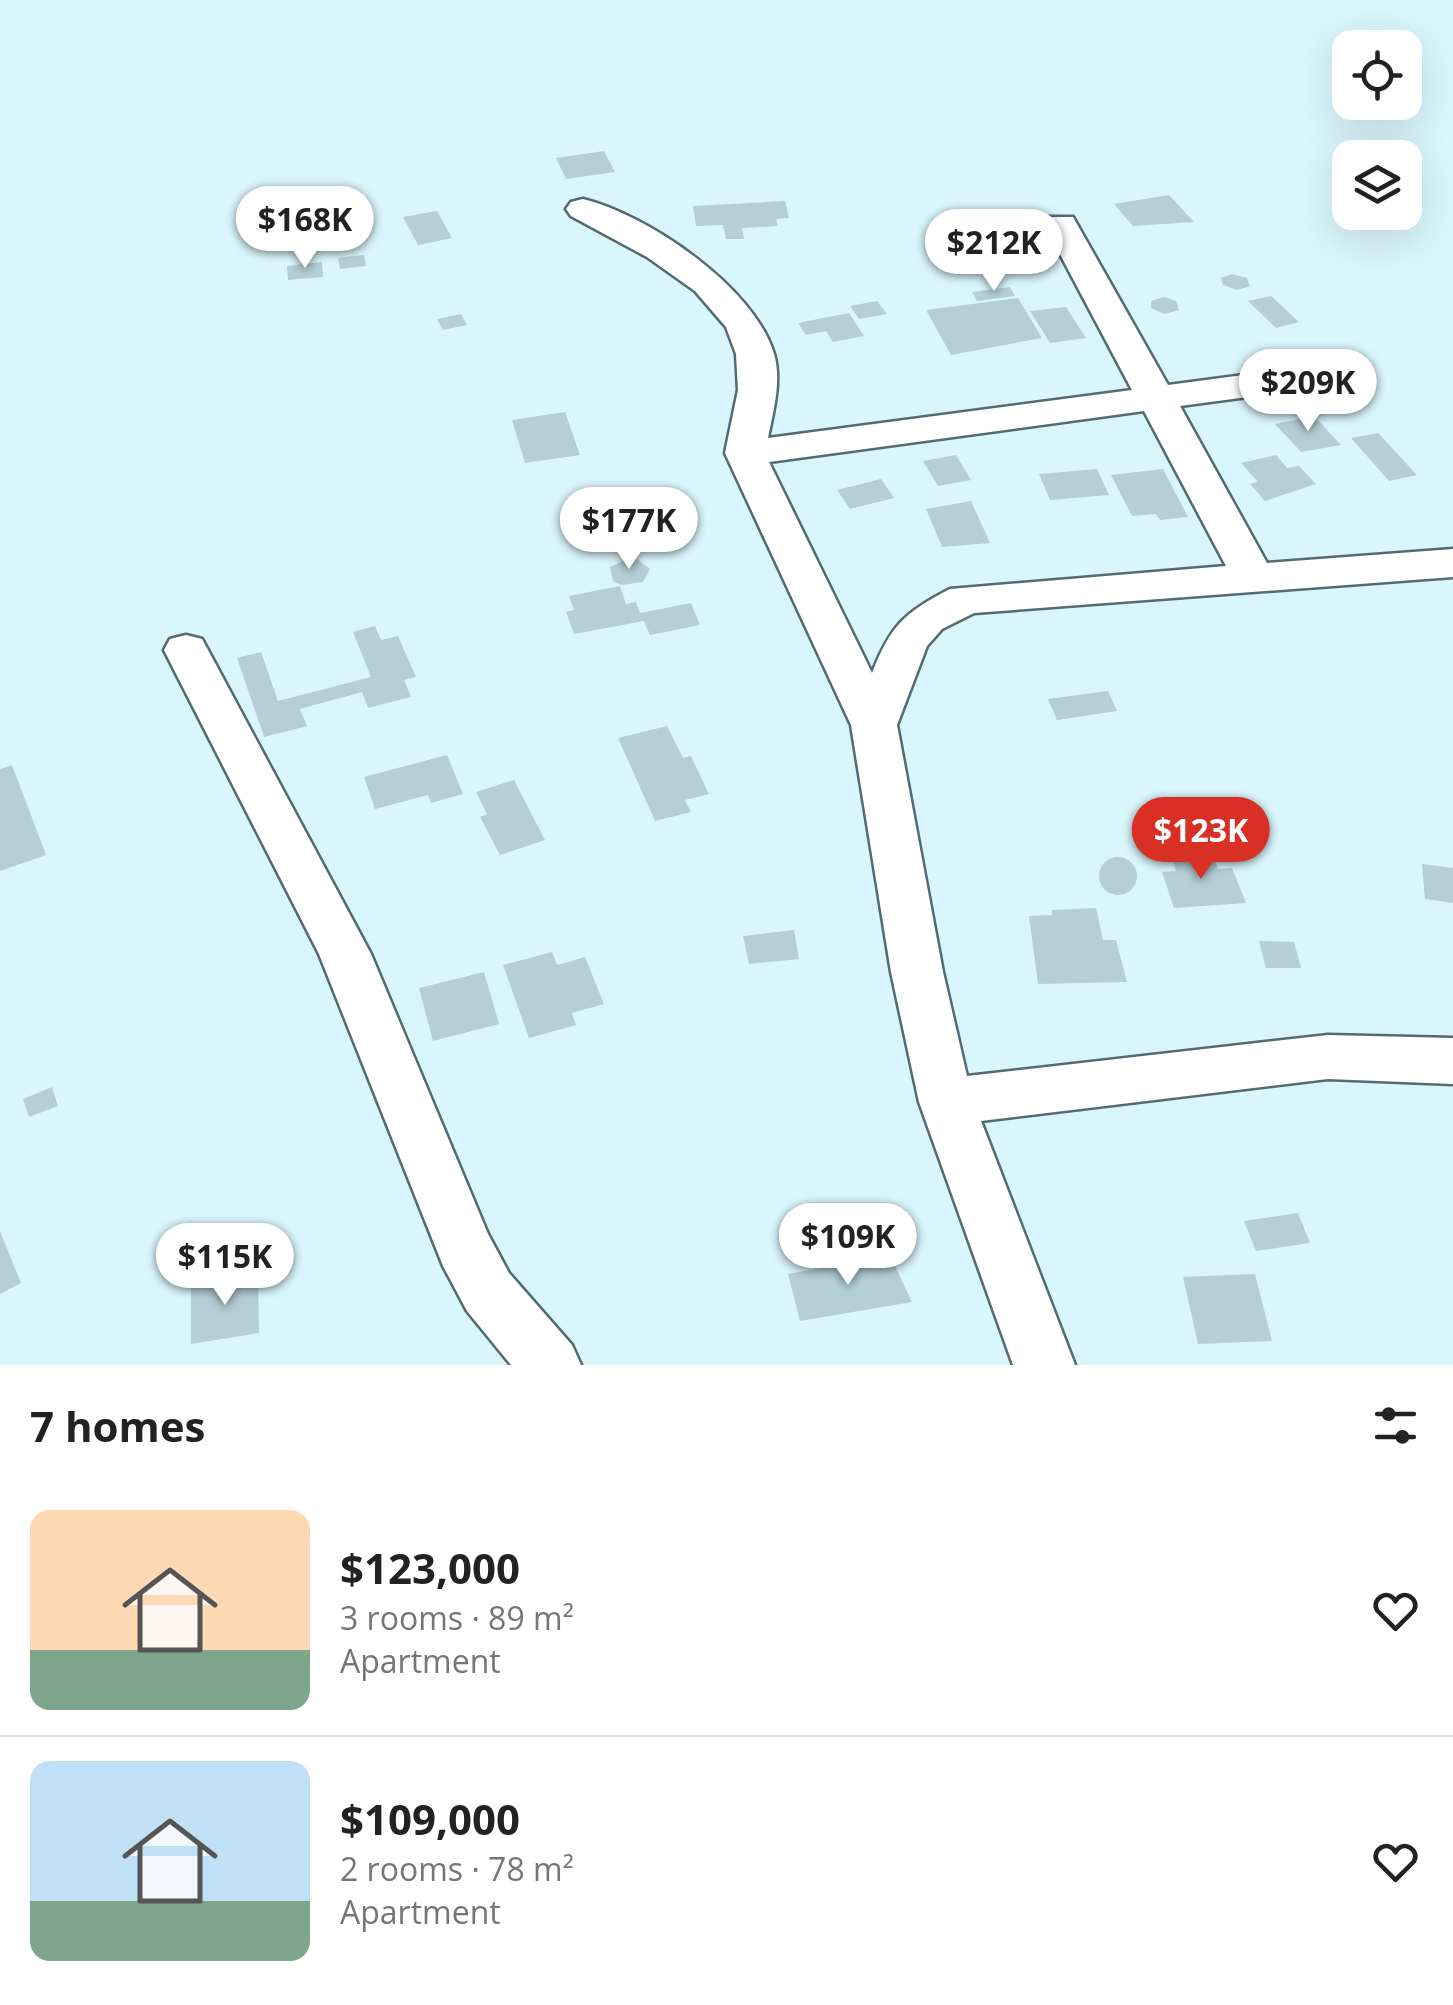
<!DOCTYPE html>
<meta charset="utf-8">
<style>
:root{--surface:#fff;--page:#f6f6f6;--text:#222;--muted:#767676;--line:#e0e0e0;--accent:#d93025}
body{margin:0;font-family:"Open Sans",sans-serif;background:var(--page);color:var(--text);height:100vh;display:flex;flex-direction:column;font-size:38px;white-space:nowrap}
*{box-sizing:border-box;margin:0}
p{font-size:32px;color:var(--muted)}
.icon{flex:none;width:55px;height:55px;fill:none;stroke:currentColor;stroke-width:2;stroke-linecap:round;stroke-linejoin:round}
.map{position:relative;height:1365px;overflow:hidden}
.details{display:flex;flex-direction:column;background:var(--surface);flex:1}
.details>*{flex:none}
.fabs{position:absolute;left:1332px;top:30px;display:grid;gap:20px}
.fabs a{display:grid;place-items:center;width:90px;height:90px;border-radius:20px;background:var(--surface);box-shadow:0 10px 40px #0002;font-size:50px}
.price{position:absolute;translate:-50% -85px;padding:0 22px;border-radius:35px;background:#fff;color:#222;font-size:32px;line-height:65px;filter:drop-shadow(0 2px 5px #0008)}
.price::after{content:'';position:absolute;left:50%;top:60px;width:30px;height:22px;margin-left:-15px;background:inherit;clip-path:polygon(0 0,100% 0,50% 100%)}
.price.on{background:var(--accent);color:#fff}
ul{padding:0;list-style:none}
li{display:flex;align-items:center;gap:30px;height:250px;padding:0 30px}
li+li{border-top:2px solid var(--line)}
li span{display:grid;place-items:center;flex:none;width:280px;height:200px;border-radius:20px;color:#555}
li>.icon{margin-inline-start:auto}
span .icon{width:120px;height:120px;fill:#fffc;stroke-width:1}
li b{font-size:42px}
h2{display:flex;justify-content:space-between;align-items:center;height:120px;padding:0 30px;font-size:42px}
.map>svg:first-child{display:block}
.building{fill:#b4cfd7}
.lines{fill:none;stroke-linecap:round;stroke-linejoin:round}
.minor-casing{stroke:#536c72;stroke-width:5}
.minor{fill:#fff;fill-rule:evenodd}
</style>
<div class="map">
<svg width="1453" height="1365" viewBox="0 0 1453 1365">
<rect width="100%" height="100%" fill="#d9f6fd"/>
<!-- building -->
<path class="building" d="M604,151L615,172L566,179L556,158Z
M1169,195L1194,222L1133,226L1114,204Z
M785,201L789,218L776,219L778,226L742,228L744,239H726L723,225L696,226L693,206Z
M437,211L452,238L418,245L403,217Z
M978,221L990,235L950,242L939,229Z
M364,255L366,266L340,269L338,258Z
M322,262L323,277L288,280L287,266Z
M1232,274L1247,278L1250,286L1237,290L1223,285L1221,278Z
M1010,287L1015,296L977,301L972,292Z
M1271,296L1299,322L1276,328L1248,301Z
M1164,297L1176,301L1179,310L1164,314L1151,308V301Z
M1018,298L1042,338L951,355L926,310Z
M877,301L887,314L859,319L850,306Z
M1066,307L1086,338L1050,343L1030,311Z
M849,313L864,336L833,342L826,331L806,335L798,323Z
M461,314L467,325L443,330L437,319Z
M565,412L580,455L525,463L512,420Z
M1314,416L1341,445L1301,452L1275,424Z
M1378,433L1417,475L1389,481L1351,438Z
M956,455L971,480L938,486L923,461Z
M1276,455L1287,468L1299,466L1316,484L1265,501L1250,484L1258,482L1241,463Z
M1097,469L1109,495L1050,500L1039,474Z
M1163,469L1188,517L1160,520L1156,514L1132,516L1111,475Z
M881,479L894,498L850,509L837,490Z
M971,501L990,543L942,547L926,509Z
M637,559L650,569L643,582L622,585L613,581L610,567L627,559Z
M620,586L626,604L636,602L640,613L691,603L700,625L650,635L644,621L574,634L566,612L574,610L569,596Z
M375,626L381,640L398,636L416,677L404,680L411,697L368,708L362,692L300,709L307,726L264,737L237,658L261,652L278,701L371,677L353,632Z
M1108,691L1117,711L1057,720L1048,699Z
M667,726L683,758L691,756L709,794L685,800L691,812L655,821L618,738Z
M447,755L463,794L431,803L428,795L375,809L364,777Z
M12,765L46,855L0,871V769Z
M514,780L545,840L500,855L480,817L487,814L476,792Z
M1211,850L1218,869L1232,868L1246,903L1174,908L1162,872L1176,871L1170,853Z
M1099 876a19 19 0 1 1 38 0a19 19 0 1 1-38 0Z
M1422,864L1453,868V903L1425,899Z
M1096,908L1103,940H1116L1127,982L1038,984L1029,916L1052,915V910Z
M794,930L799,959L749,964L743,936Z
M1259,941L1294,942L1301,968H1266Z
M552,952L557,965L585,957L604,1004L572,1013L576,1025L529,1038L503,965Z
M484,972L499,1024L433,1041L419,988Z
M52,1087L58,1106L29,1117L23,1099Z
M1298,1213L1310,1243L1256,1251L1244,1221Z
M0,1231L21,1283L0,1294Z
M890,1255L912,1302L800,1321L788,1274Z
M258,1273L259,1333L191,1344V1283Z
M1255,1274L1272,1341L1198,1344L1183,1277Z"/>
<g class="lines">
<!-- minor casing -->
<g class="minor-casing">
<path id="minor" d="M583,199C648,215 754,287 774,354C782,381 773,412 768,438L1132,390L1044,224L1049,217H1073L1168,385L1351,361L1364,364L1370,372L1364,380L1351,383L1180,406L1267,563L1453,549V577L974,613L942,629L927,646L897,725L943,972L967,1076L1328,1035L1453,1038V1084L1328,1079L981,1121L1075,1365H1013L919,1102L891,972L851,725L725,453L738,390L736,354L726,327L695,291L647,257L571,216L566,209L571,202ZM1144,411L1226,566L950,589C904,613 891,625 872,673L769,462Z
M186,635L202,639L208,650L371,954L488,1234L509,1273L572,1345L581,1365H511L467,1311L443,1266L319,954L164,650L170,639Z"/>
</g>
<!-- minor -->
<use href="#minor" class="minor"/>
</g>
</svg>
<div class="fabs">
<a><svg class="icon" aria-label="locate" viewBox="0 0 24 24"><circle cx="12" cy="12" r="6"/><path d="M12 2v4M12 18v4M2 12h4M18 12h4"/></svg></a>
<a><svg class="icon" aria-label="layers" viewBox="0 0 24 24"><path d="M12 4l9 5-9 5-9-5zM3 14l9 5 9-5"/></svg></a>
</div>
<b class="price" style="left:305px;top:271px">$168K</b>
<b class="price" style="left:994px;top:294px">$212K</b>
<b class="price" style="left:1308px;top:434px">$209K</b>
<b class="price" style="left:629px;top:572px">$177K</b>
<b class="price on" style="left:1201px;top:882px">$123K</b>
<b class="price" style="left:848px;top:1288px">$109K</b>
<b class="price" style="left:225px;top:1308px">$115K</b>
</div>
<section class="details">
<h2>7 homes<svg class="icon" aria-label="filters" viewBox="0 0 24 24"><path d="M4 7h16M4 17h16"/><circle cx="9" cy="7" r="2"/><circle cx="15" cy="17" r="2"/></svg></h2>
<ul>
<li><span style="background:linear-gradient(#ffd9b3 70%,#7fa58c 0)"><svg class="icon" aria-label="home" viewBox="0 0 24 24"><path d="M3 11l9-7 9 7M6 9v11h12V9"/></svg></span><div><b>$123,000</b><p>3 rooms · 89 m²</p><p>Apartment</p></div><svg class="icon" aria-label="heart" viewBox="0 0 24 24"><path d="M12 20l-8-8c-3-5 5-10 8-4 3-6 11-1 8 4z"/></svg></li>
<li><span style="background:linear-gradient(#bfe0f5 70%,#7fa58c 0)"><svg class="icon" aria-label="home" viewBox="0 0 24 24"><path d="M3 11l9-7 9 7M6 9v11h12V9"/></svg></span><div><b>$109,000</b><p>2 rooms · 78 m²</p><p>Apartment</p></div><svg class="icon" aria-label="heart" viewBox="0 0 24 24"><path d="M12 20l-8-8c-3-5 5-10 8-4 3-6 11-1 8 4z"/></svg></li>
</ul>
</section>
